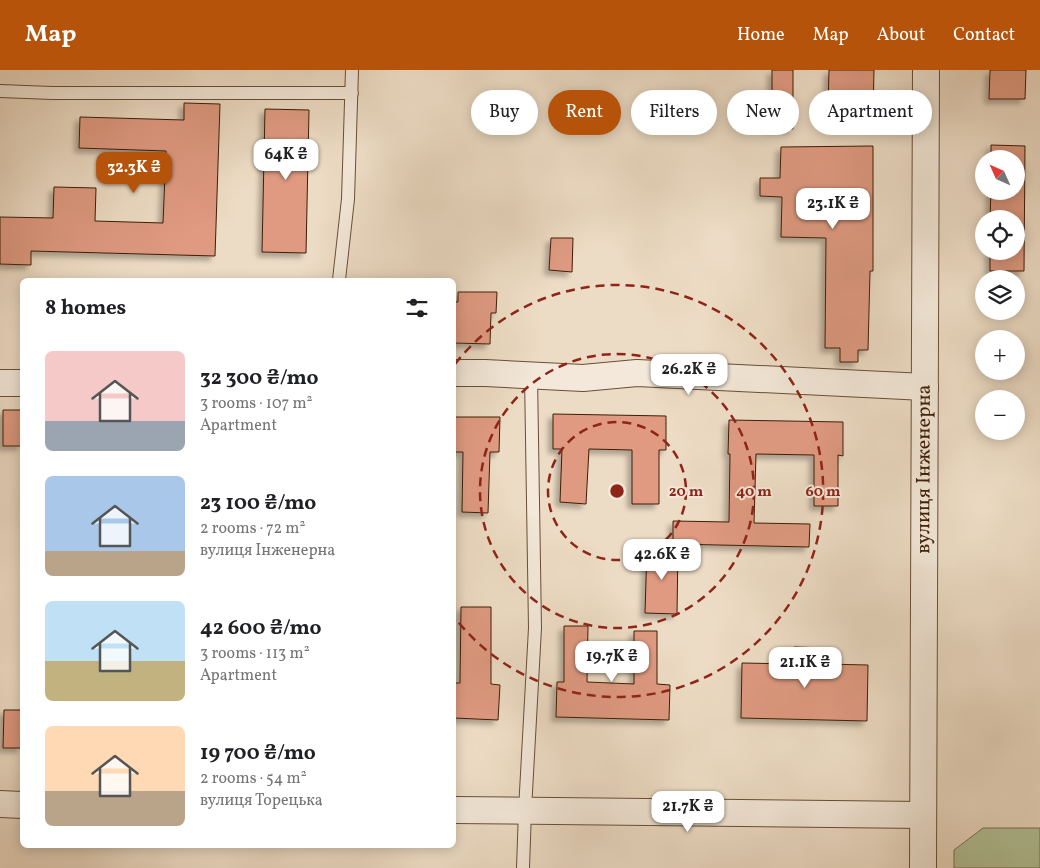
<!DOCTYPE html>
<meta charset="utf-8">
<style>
:root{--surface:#fff;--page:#f2f2f2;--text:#202124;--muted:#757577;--accent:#b45309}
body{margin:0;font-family:Vollkorn,serif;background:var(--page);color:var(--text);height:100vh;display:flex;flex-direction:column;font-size:19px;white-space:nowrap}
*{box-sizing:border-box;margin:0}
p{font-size:16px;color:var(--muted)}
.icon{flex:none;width:28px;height:28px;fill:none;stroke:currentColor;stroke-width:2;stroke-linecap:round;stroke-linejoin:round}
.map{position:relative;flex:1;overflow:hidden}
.details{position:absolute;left:20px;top:208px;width:436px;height:570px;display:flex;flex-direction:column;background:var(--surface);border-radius:8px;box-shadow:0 2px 12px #0003}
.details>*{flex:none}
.hud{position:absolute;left:471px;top:20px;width:475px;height:45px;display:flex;gap:10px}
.needle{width:32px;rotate:315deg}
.controls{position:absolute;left:975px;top:80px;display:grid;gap:10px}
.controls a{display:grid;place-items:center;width:50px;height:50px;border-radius:50%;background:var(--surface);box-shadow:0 2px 12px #0003;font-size:25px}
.price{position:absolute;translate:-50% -42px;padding:0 11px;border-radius:10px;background:#fff;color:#222;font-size:16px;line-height:32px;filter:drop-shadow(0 1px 2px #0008)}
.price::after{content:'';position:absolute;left:50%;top:30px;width:15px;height:11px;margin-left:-8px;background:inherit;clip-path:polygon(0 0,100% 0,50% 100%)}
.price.selected{background:var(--accent);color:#fff}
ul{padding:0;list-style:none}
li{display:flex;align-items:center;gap:15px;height:125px;padding:0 25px}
li span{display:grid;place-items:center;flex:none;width:140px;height:100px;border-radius:8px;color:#555}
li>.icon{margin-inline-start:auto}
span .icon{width:60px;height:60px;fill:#fffc;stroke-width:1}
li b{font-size:21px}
h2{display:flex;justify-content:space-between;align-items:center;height:60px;padding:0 25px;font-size:21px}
.tag{padding:0 18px;border-radius:22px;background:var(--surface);box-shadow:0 2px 12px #0003;font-size:18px;line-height:45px}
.tag.selected{background:var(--accent);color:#fff}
header{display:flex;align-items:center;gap:30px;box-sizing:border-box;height:70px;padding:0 25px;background:var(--accent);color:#fff}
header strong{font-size:24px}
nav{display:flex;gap:28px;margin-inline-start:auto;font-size:18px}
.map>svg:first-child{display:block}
.green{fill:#b3c299;stroke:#787050}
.building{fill:#df9a81;stroke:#3d1e06;filter:url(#shadow)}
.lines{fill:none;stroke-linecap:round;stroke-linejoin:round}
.service-casing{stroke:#694e36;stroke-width:14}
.minor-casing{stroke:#694e36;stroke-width:28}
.service{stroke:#f3e8d9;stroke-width:12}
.minor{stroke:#f3e8d9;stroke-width:26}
.ring{fill:none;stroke:#8f2418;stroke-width:2.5;stroke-dasharray:9 6}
.labels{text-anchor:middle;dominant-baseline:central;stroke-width:4;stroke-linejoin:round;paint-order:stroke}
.street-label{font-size:20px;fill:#3d1e06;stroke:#f3e8d9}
.centre{fill:#8f2418;stroke:#f3e8d9;stroke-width:2.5}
.ring-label{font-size:15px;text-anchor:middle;font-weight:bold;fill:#8f2418;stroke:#f3e8d9;stroke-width:4;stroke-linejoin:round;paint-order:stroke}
</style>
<header>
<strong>Map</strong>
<nav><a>Home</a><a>Map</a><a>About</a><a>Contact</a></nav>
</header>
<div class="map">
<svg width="1040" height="798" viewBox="0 0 1040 798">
<defs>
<filter id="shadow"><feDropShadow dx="-4.5" dy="4.5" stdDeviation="2.5" flood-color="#0004"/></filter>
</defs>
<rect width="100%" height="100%" fill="#eddcc5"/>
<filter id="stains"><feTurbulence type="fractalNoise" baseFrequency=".004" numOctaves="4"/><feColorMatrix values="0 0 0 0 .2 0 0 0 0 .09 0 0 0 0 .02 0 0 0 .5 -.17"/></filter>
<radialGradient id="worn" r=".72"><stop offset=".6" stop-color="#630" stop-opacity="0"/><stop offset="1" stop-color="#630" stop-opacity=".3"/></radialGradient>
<!-- green -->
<path class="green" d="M983,758H1040V798H954V780Z"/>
<!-- building -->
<path class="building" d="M772,0H793V59L768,58V25H772Z
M829,0H874L873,43L828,41Z
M990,0H1026L1025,29H989Z
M184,33L220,34L215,186L31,181V195L0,194V147L53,148L54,117L96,118L95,151L163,153L166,81L79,78L80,47L184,50Z
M265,39L309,40L306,183L262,182Z
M991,75L1025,76L1024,201H990V181H1016V149H990L991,121H1016V89H991Z
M873,76V201H870L868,280H858V292H840V278H825L826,168L781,167L782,127L760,126V108H780L781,77Z
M551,168H573L572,202L549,200Z
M458,222H497L496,243H491L490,274L454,273V232H458Z
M3,340H22V376H3Z
M553,344L666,346V380H659V434H632V380L589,379L586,434L560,432L562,379H553Z
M454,347H500L499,382H490L488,443L462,442L463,382H454Z
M729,350L843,352V386L838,385V436H814V385L756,384L754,453L810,454L809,477L673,474V451L729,452L730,384H728Z
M647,478L678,479L677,544L645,543Z
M461,537H491V614L500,615L498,650L454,648V613H460Z
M564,556H588L587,612L634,614V561H657V614L670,615L669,650L556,647L557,612H564Z
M794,577L826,578V594L868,595L867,651L741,648L742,593L793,594Z
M4,640H22V678H3Z"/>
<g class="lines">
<!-- service casing -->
<g class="service-casing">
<path id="service" d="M0,21L52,23H352
M339,210L348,129L352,0
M523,798L525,740L535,558L531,305"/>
</g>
<!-- minor casing -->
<g class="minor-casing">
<g id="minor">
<path d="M454,303H485L583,308L637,303L925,317"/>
<path d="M0,313H22"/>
<path d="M0,734L22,735"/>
<path d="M454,740L923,745"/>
<path id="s1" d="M923,798L926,0"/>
</g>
</g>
<!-- service -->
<use href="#service" class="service"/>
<!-- minor -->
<use href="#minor" class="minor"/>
</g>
<!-- distance rings -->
<g class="ring">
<circle cx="617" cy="421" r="69"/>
<circle cx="617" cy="421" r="137"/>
<path d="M455 294A206 206 0 1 1 455 548"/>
</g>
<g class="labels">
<!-- street labels -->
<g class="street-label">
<text stroke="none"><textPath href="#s1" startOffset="399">вулиця Інженерна</textPath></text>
</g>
</g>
<circle cx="617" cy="421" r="8" class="centre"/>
<g class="ring-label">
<text x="686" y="426">20 m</text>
<text x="754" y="426">40 m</text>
<text x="823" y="426">60 m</text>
</g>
<rect width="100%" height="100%" filter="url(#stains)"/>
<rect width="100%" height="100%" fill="url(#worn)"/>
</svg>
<div class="controls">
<a><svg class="needle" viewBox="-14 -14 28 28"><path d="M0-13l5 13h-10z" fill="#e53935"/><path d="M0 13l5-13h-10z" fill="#757577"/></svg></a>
<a><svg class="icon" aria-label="locate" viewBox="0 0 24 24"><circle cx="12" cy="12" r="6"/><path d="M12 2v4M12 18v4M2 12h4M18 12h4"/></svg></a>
<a><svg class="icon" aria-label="layers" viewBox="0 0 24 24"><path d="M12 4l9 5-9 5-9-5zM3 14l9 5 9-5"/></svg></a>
<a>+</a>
<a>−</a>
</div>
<b class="price" style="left:286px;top:111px">64K ₴</b>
<b class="price selected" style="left:134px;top:124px">32.3K ₴</b>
<b class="price" style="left:833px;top:160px">23.1K ₴</b>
<b class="price" style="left:689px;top:326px">26.2K ₴</b>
<b class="price" style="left:662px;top:511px">42.6K ₴</b>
<b class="price" style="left:612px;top:613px">19.7K ₴</b>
<b class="price" style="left:805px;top:619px">21.1K ₴</b>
<b class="price" style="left:688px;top:763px">21.7K ₴</b>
<div class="hud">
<a class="tag">Buy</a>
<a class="tag selected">Rent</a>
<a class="tag">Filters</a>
<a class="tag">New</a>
<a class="tag">Apartment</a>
</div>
<section class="details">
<h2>8 homes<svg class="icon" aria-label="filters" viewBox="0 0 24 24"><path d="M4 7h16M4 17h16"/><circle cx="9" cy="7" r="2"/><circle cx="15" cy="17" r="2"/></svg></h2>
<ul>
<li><span style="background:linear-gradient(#f6c9c9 70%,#9aa5b1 0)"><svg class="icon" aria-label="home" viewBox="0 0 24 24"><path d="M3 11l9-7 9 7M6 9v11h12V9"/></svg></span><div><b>32 300 ₴/mo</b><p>3 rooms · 107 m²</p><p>Apartment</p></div></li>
<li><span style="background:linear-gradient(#a9c7e8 75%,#b9a48a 0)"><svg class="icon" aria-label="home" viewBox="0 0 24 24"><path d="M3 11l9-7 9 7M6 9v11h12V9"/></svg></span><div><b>23 100 ₴/mo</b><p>2 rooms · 72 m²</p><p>вулиця Інженерна</p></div></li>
<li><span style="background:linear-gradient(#bfe0f5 60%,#c2b280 0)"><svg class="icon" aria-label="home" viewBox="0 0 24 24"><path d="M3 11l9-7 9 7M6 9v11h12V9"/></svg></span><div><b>42 600 ₴/mo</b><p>3 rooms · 113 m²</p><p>Apartment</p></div></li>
<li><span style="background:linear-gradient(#ffd9b3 65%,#b9a48a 0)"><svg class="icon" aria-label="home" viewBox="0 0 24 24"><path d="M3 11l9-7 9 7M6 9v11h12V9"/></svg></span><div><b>19 700 ₴/mo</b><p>2 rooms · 54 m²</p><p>вулиця Торецька</p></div></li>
</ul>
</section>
</div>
